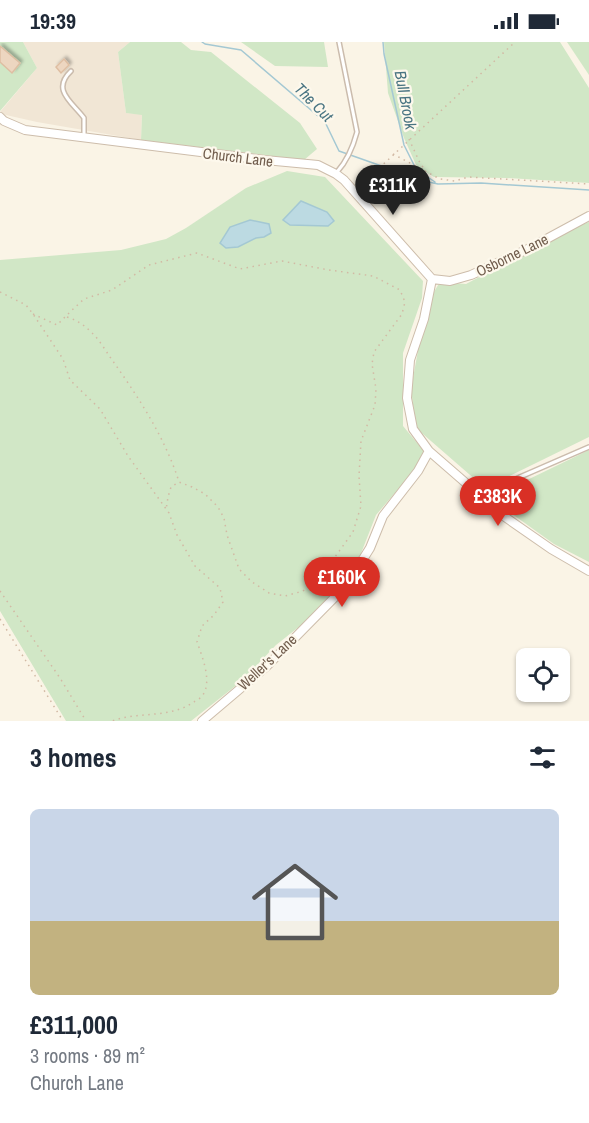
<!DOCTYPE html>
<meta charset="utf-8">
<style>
:root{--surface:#fff;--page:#f6f6f7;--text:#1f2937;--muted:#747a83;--line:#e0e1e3;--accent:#d93025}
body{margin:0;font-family:"Archivo Narrow",sans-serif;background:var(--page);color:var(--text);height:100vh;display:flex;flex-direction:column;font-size:22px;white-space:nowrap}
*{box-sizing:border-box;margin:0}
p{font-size:20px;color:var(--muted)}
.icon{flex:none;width:33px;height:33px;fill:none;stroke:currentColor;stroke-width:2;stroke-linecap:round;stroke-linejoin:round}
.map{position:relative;height:679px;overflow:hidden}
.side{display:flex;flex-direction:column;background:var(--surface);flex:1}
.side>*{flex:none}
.buttons{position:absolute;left:516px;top:606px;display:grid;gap:12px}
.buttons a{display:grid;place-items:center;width:54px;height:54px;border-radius:9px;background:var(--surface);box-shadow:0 2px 4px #0004;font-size:30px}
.price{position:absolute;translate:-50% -51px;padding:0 14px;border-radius:21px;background:var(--accent);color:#fff;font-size:20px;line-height:39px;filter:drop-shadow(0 2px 3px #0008)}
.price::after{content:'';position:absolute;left:50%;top:36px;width:18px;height:14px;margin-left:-9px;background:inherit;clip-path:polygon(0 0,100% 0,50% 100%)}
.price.active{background:#222;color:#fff}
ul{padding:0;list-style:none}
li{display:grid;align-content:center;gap:12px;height:318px;padding:0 30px}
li+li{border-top:2px solid var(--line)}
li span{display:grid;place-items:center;height:186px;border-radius:9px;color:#555}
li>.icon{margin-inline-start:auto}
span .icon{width:108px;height:108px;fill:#fffc;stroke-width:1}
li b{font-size:26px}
h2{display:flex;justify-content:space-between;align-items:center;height:72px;padding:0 30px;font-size:26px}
.status{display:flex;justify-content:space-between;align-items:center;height:42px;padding:0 30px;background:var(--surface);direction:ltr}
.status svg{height:16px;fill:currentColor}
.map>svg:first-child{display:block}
.residential{fill:#f1e6d5}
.green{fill:#d1e7c6}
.water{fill:#bcdae2;stroke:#a4c8d3;stroke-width:1.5}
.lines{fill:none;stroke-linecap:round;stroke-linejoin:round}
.stream{stroke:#a4c8d3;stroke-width:1.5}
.building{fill:#edd6c0;stroke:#debea2;stroke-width:1.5;filter:url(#shadow)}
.lane-casing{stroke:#cbbcad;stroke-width:6}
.secondary-casing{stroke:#cdbdab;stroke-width:10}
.path{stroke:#d2b9a4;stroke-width:1.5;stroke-dasharray:1.5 4.5;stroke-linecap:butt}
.lane{stroke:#fff;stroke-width:3}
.secondary{stroke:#fff;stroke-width:8}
.labels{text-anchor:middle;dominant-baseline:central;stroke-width:4.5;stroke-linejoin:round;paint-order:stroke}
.street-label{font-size:15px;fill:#715d4d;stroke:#fdf8ec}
.water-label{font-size:16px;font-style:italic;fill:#497482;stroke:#fdf8ec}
</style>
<div class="status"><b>19:39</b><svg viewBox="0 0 49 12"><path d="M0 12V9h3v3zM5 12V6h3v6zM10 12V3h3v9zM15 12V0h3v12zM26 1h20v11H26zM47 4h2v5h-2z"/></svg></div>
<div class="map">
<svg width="589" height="679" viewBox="0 0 589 679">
<defs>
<filter id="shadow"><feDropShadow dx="2.5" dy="-2.5" stdDeviation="1.5" flood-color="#0004"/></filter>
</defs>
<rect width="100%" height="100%" fill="#faf4e6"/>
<!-- residential -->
<path class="residential" d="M23,0H130L118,10L126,71L142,72L141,98L37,80L6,73L0,70L37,26Z"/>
<!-- green -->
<path class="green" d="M0,0H23L37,26L0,69Z
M130,0H181L191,8L211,10L300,81L317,107L304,118L141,98L142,73L126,71L118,10Z
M241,0H324L328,25L275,24Z
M384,0H560L589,46V141L507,136L434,135L417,125L404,96L388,51Z
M567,0H589V33Z
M287,129L325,135L423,239L422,256L403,311V384L423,408L424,417L376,473L358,519L339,544L300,584L276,603L243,638L191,679H66L0,569V218L121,208L166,197L186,186L246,146Z
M589,180V395L485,446L416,386L411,347L419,303L432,253L440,240L466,242L568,188Z
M589,408V520L554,502L490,456Z"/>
<!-- water -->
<path class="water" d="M301,159L327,170L334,179L328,184L290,183L283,178Z
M250,178L269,182L271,191L264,195L256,196L238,205L226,206L220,201L230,185Z"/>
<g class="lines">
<!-- stream -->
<path class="stream" d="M202,0L205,2L241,8L325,80L339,109L424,139L438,142L481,141L589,148
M383,0L384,12L404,103L416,127L435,140"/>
</g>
<!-- building -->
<path class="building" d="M0,4L20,21L12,31L0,20Z
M64,17L69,23L61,31L56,25Z"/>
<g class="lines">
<!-- lane casing -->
<g class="lane-casing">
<path id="lane" d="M71,29C51,48 72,60 84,76V94
M337,130C347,119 353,105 357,90L339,0
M485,454L491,450L520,435L589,405"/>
</g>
<!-- secondary casing -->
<g class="secondary-casing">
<path id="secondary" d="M0,75L4,79L25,88L265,118L318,123L336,132L344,138L432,237
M432,237L424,277L410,318L407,356L413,387L429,409L505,475L551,507L589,529
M432,237L450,239L471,233L528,207L589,174
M202,679L267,624L334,556L353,533L370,506L383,474L418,429L429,409"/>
</g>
<!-- path -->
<path class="path" d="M409,97L419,119L426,130
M393,112L440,137L455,139L468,135L589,142
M356,140L362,142L515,0
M0,250L26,263L33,272L63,317L70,338L100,367L128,414L169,471L177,493L195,524L220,546L223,560L214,573L202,584L197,600C202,614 213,641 202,654C200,657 196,658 194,660C169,677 139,669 112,679
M33,272L57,283L71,269L84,257L112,248L149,223L197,211L240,227L282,219L329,228L373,234L400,248L405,260L402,272L374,310L372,322L376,347L375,363L361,399L359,434L361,464L353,490L327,526L314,540L303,549L285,554L269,551L252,540L239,527L227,493L224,476L218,465L205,452L192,445L179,440L171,445L168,455L166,468
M67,275C76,278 83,282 90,289C98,296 104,306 110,315C137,353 165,395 179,440
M0,549L60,636L86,679
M0,577L63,679"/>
<!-- lane -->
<use href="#lane" class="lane"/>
<!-- secondary -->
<use href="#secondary" class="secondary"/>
</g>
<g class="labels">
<!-- street labels -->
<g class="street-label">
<text transform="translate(238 115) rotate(7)">Church Lane</text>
<text transform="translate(512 213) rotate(-26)">Osborne Lane</text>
<text transform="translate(267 620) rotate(-43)">Weller's Lane</text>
</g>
<!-- water labels -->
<g class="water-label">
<text transform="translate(406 58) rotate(79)">Bull Brook</text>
<text transform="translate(314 60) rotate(45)">The Cut</text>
</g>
</g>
</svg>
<div class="buttons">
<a><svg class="icon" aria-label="locate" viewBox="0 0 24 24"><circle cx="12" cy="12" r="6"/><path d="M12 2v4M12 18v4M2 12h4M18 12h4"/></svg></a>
</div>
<b class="price active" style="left:393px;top:174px">£311K</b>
<b class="price" style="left:498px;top:485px">£383K</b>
<b class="price" style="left:342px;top:566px">£160K</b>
</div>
<section class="side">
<h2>3 homes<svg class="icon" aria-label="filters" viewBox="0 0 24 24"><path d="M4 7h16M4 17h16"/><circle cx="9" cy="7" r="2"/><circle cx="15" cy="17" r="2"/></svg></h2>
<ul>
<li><span style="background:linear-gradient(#c9d6e8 60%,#c2b280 0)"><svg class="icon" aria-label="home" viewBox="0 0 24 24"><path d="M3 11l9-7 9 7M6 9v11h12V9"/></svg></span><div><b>£311,000</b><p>3 rooms · 89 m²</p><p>Church Lane</p></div></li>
</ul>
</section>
